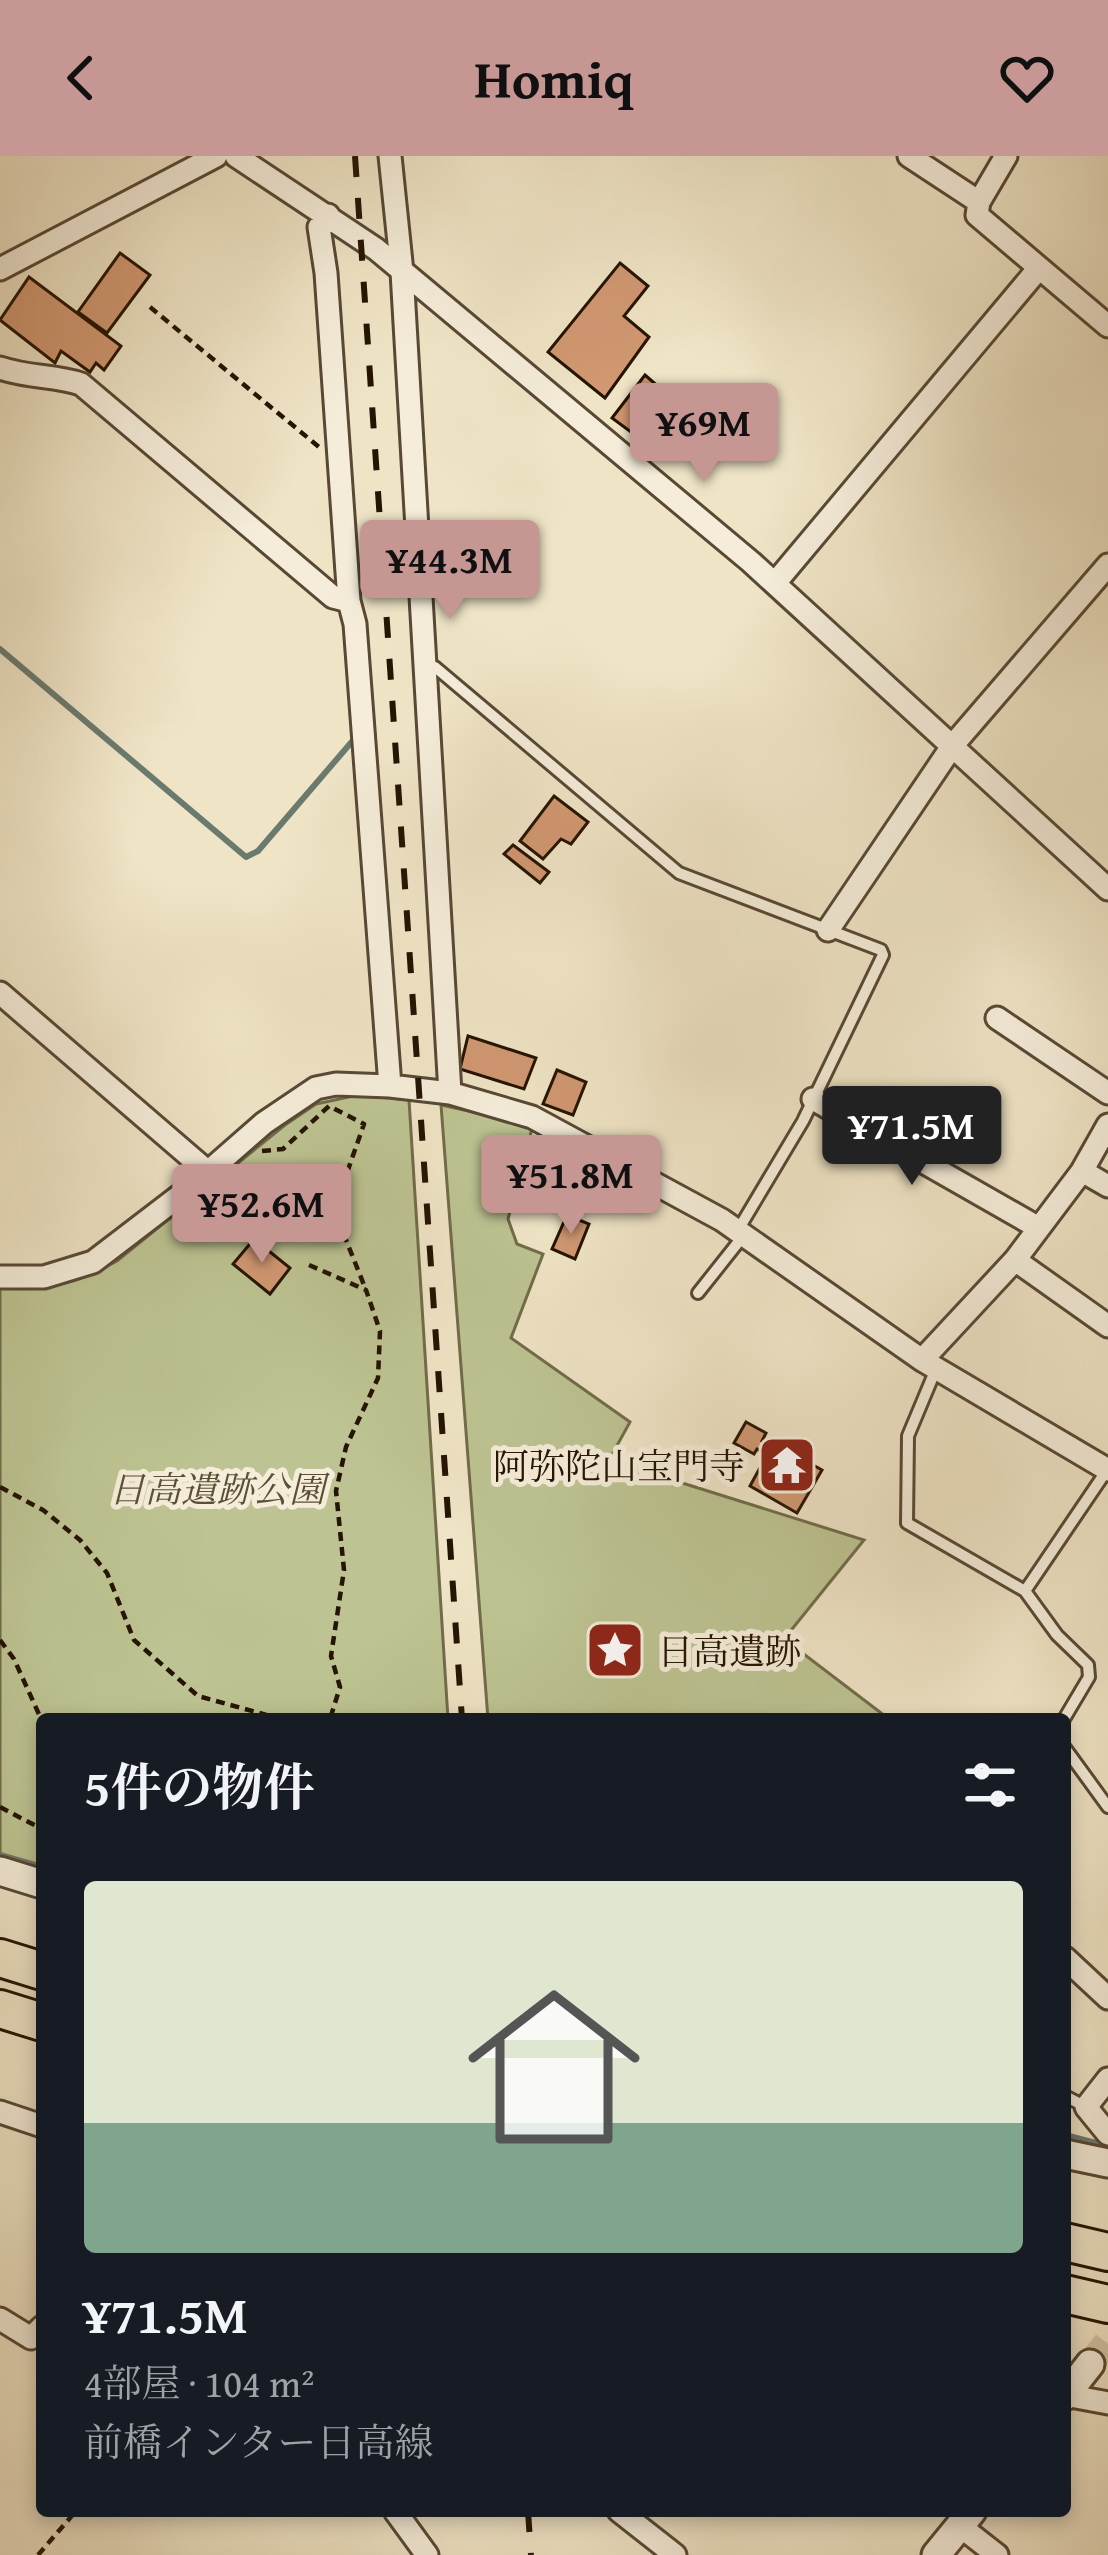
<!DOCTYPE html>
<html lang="ja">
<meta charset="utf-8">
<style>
:root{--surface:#171b24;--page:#20242c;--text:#f1f3f6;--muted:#9ea1a6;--line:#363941;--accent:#c59692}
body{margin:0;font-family:"Gentium Book Plus","Noto Serif JP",serif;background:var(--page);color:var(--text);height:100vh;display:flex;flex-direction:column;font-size:45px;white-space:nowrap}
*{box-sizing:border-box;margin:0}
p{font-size:39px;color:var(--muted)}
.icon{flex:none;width:66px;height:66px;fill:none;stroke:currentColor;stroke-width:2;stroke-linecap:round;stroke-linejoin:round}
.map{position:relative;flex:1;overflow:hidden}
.panel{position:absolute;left:36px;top:1557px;width:1035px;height:804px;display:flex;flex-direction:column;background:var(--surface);border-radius:12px;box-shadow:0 6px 18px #0003}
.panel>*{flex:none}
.price{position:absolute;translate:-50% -102px;padding:0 27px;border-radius:12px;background:var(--accent);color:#111;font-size:39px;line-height:78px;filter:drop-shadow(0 3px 6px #0008)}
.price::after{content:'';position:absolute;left:50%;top:72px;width:36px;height:27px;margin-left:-18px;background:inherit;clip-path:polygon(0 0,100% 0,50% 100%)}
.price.selected{background:#222;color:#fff}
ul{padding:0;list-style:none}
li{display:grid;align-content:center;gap:24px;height:636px;padding:0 48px}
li+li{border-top:3px solid var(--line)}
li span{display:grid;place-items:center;height:372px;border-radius:12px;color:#555}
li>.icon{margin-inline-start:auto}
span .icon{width:216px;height:216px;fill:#fffc;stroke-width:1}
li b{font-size:51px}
h2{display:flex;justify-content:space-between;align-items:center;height:144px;padding:0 48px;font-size:51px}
header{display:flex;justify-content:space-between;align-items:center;height:156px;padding:0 48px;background:var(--accent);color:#111;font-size:54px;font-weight:600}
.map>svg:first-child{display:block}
.green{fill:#bdc392;stroke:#716c4a;stroke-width:3}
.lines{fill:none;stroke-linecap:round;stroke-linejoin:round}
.stream{stroke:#6b7a6e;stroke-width:6}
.building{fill:#d19872;stroke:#251403;stroke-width:3}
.tertiary-tunnel{stroke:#d1c5a9;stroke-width:27;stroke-dasharray:27 14;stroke-linecap:butt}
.service-casing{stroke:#584834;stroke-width:16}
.minor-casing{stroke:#584834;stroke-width:27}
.tertiary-casing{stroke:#584834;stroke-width:33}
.motorway-casing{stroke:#251403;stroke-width:42}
.path{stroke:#251403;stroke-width:4.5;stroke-dasharray:9 6;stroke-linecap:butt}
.service{stroke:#f5edda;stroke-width:10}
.minor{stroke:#f5edda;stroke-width:21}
.tertiary{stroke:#f5edda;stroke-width:27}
.motorway{stroke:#efe4c6;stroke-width:36}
.rail{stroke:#251403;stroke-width:6;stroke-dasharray:21 21;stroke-linecap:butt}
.labels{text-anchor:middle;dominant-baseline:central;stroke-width:10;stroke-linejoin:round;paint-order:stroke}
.poi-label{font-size:36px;fill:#251403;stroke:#f5edda;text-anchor:end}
.park-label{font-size:36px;font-style:italic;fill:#5a5135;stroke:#f5edda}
</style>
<header><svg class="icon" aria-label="back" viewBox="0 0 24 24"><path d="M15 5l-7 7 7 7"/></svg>Homiq<svg class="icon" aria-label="heart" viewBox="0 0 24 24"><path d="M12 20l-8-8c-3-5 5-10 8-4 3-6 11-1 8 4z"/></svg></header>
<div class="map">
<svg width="1108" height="2399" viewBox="0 0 1108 2399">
<rect width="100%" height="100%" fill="#efe4c6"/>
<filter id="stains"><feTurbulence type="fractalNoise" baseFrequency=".00167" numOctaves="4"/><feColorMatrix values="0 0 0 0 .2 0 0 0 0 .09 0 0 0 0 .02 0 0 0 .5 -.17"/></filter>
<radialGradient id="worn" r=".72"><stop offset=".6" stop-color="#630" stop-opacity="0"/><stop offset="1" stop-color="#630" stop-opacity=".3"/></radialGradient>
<!-- green -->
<path class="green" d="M358,939L409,944L448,1563H42V1711L0,1699V1130C56,1130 66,1133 117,1105L285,969L316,948Z
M441,949L533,969L508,1063L517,1088L543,1098L511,1182L630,1266L609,1304L864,1384L784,1483L889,1563H488Z"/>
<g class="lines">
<!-- stream -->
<path class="stream" d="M0,493L246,701L258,695L355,582
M0,1699L42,1711
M1065,1979L1108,1990"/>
</g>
<!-- building -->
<path class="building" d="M120,97L150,119L107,177L78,156Z
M620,107L648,130L624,160L649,181L605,242L548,196Z
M29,121L121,190L104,214L96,207L90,216L61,195L55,207L0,164Z
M645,219L669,240L635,279L612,262Z
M554,640L588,666L571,688L561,683L543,703L520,685Z
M513,689L549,716L540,727L504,698Z
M468,880L536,902L524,933L460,913Z
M557,914L586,926L573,959L543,948Z
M567,1059L589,1068L575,1103L552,1093Z
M254,1083L290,1112L270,1138L233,1108Z
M746,1266L766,1277L762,1285L787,1294L790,1288L810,1299L806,1305L822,1314L797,1357L750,1330L767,1299L757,1293L754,1298L734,1287Z"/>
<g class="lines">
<!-- tertiary-tunnel -->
<path class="tertiary-tunnel" d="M1090,2208L1108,2185"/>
<!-- service casing -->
<g class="service-casing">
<path id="service" d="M427,509L435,511L679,717L881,794L883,799L803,965L738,1074
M698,1137L744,1079
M936,1213L908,1280L907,1367L1025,1435L1057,1479L1088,1509L1089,1521L1064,1563
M1025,1435L1107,1314
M1065,1592L1108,1651
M1065,1940L1086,1951"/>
</g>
<!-- minor casing -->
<g class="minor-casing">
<path id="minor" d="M236,0L376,93L751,406L1108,733
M390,0L402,116L450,937
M909,0L979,46
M1006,0L979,46L977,59L1108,170
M328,59L319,71L326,117L349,445L355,468L390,930
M0,113L216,0
M0,212C29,222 55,219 81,228L333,441L349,445
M775,427L1039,112
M828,774L953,589L1108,409
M0,837L208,1016
M997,862L1108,937
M813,943L1039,1072
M1082,1015L1108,1030
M1015,1104L1108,1170
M0,1121H44L93,1106L191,1031L264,967L316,932L336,928L390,930L450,937L532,961L722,1064L922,1204L1108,1314
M922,1204L1015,1104L1082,1015L1108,969
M1065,1802L1108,1842
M1108,1923L1086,1951L1108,1978
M0,1956L42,1970
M0,2163L31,2182L42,2171
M1065,2239L1108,2247
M395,2355L427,2399
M619,2355L675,2399
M960,2370L997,2399"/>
</g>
<!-- tertiary casing -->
<g class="tertiary-casing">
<path id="tertiary" d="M0,1715L42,1728
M1065,1998L1108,2007
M1065,2240L1090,2208
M936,2399L972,2355"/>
</g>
<!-- motorway casing -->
<g class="motorway-casing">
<path id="motorway" d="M0,1802L42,1815
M0,1853L42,1866
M1065,2086L1108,2096
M1065,2138L1108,2148"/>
</g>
<!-- path -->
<path class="path" d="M150,151L319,291
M262,995L283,993L329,950L364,968L334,1054L366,1134
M309,1109L366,1134L380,1175L378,1222L346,1291L336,1335L344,1414L331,1500L340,1531L330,1563
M0,1331L43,1354L80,1384L107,1417L134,1484L198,1540L281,1563
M0,1484L14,1503L42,1565
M0,1651L42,1673
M38,2399L76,2355"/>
<!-- service -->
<use href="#service" class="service"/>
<!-- minor -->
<use href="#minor" class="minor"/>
<!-- tertiary -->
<use href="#tertiary" class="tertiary"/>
<!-- motorway -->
<use href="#motorway" class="motorway"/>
<!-- rail -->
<path class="rail" d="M355,0L462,1563
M528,2355L531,2399"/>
</g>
<!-- icons -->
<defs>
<g id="temple-square" transform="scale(3)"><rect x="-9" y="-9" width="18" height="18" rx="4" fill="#8f2418" stroke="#f5edda"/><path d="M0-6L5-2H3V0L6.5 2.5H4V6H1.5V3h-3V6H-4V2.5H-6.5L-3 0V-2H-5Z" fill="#fff"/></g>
<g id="sight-square" transform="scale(3)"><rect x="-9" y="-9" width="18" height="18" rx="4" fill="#8f2418" stroke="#f5edda"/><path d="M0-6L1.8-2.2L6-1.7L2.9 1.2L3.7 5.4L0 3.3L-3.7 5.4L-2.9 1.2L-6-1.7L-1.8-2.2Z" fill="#fff"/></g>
</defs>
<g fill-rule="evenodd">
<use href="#temple-square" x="787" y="1309"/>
<use href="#sight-square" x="615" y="1494"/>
</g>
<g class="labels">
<!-- poi labels -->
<g class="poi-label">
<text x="745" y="1309">阿弥陀山宝門寺</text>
<text x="657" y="1494" text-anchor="start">日高遺跡</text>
</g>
<!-- park labels -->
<g class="park-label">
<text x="217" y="1332">日高遺跡公園</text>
</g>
</g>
<rect width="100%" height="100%" filter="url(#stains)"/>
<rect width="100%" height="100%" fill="url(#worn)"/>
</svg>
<b class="price" style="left:704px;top:329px">¥69M</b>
<b class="price" style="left:450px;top:466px">¥44.3M</b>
<b class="price selected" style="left:912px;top:1032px">¥71.5M</b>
<b class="price" style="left:571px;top:1081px">¥51.8M</b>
<b class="price" style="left:262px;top:1110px">¥52.6M</b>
<section class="panel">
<h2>5件の物件<svg class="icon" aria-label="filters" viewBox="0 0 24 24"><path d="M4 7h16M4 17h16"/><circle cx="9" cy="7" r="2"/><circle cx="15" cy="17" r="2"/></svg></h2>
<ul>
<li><span style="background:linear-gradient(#dfe7d0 65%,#7fa58c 0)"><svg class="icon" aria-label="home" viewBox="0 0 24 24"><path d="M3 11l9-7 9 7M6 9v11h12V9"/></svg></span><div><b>¥71.5M</b><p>4部屋 · 104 m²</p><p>前橋インター日高線</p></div></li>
</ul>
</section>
</div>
